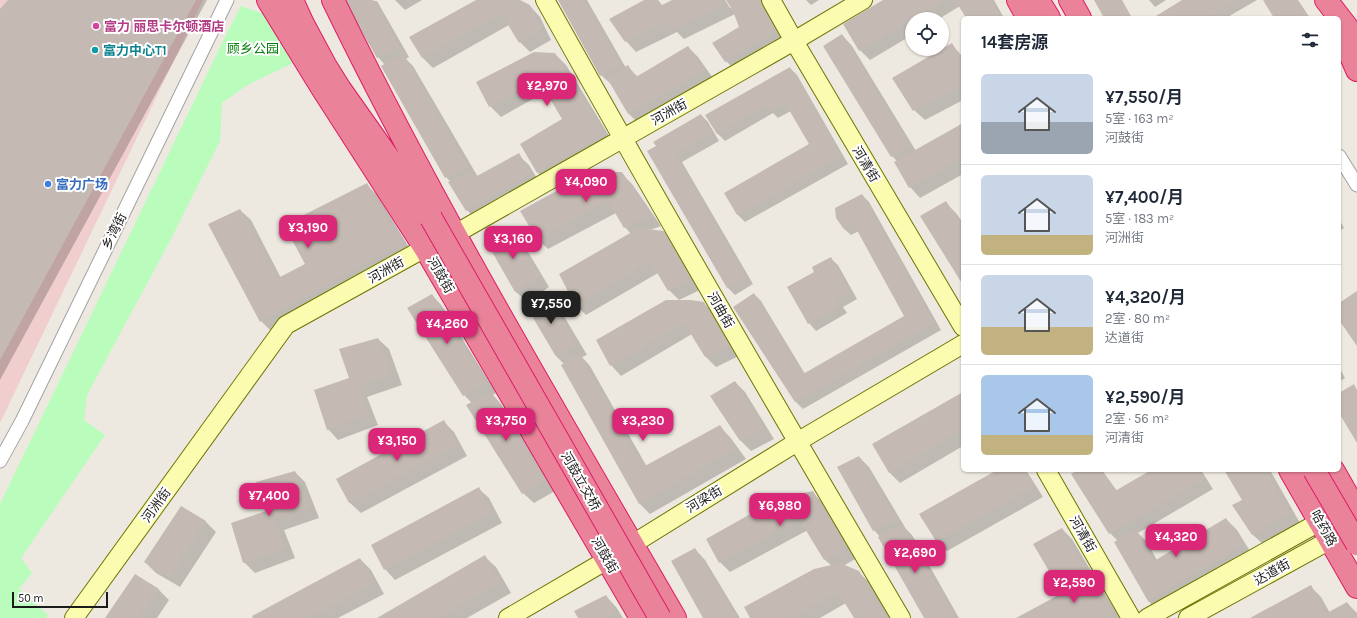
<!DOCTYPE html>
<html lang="zh">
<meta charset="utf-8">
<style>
:root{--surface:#fff;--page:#f6f6f7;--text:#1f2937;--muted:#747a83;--line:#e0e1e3;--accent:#db2777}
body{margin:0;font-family:Karla,"Noto Sans SC",sans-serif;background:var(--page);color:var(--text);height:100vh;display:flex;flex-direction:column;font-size:15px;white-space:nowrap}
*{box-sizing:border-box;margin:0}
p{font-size:13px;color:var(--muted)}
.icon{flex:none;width:22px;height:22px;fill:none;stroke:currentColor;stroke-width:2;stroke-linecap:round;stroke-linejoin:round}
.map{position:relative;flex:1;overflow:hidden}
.drawer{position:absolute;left:961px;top:16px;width:380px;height:456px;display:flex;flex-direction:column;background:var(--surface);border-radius:6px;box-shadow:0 1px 3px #0004}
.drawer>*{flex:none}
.buttons{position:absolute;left:905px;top:12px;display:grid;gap:8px}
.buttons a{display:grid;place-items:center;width:44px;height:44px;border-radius:50%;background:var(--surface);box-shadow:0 1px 3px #0004;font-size:20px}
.scale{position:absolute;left:12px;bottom:10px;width:96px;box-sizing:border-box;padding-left:4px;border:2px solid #1b1b1b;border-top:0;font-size:11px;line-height:14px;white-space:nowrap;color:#1b1b1b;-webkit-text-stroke:3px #fff;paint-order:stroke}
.price{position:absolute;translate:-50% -34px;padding:0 9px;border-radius:8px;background:var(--accent);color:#fff;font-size:13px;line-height:26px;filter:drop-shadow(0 1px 2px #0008)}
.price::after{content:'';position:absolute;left:50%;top:24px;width:12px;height:9px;margin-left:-6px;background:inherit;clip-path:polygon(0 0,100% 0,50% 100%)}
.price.on{background:#222;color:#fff}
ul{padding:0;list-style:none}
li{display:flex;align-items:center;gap:12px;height:100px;padding:0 20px}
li+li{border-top:1px solid var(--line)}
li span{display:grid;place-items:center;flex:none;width:112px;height:80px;border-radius:6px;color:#555}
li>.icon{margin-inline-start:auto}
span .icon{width:48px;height:48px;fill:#fffc;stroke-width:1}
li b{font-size:17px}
h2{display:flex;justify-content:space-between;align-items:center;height:48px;padding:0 20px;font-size:17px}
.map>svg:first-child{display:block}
.commercial{fill:#f0cece}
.park{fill:#b9fcbc}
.shadow{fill:#0003}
.building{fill:#c5bab3}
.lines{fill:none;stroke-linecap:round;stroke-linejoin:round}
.street-casing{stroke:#a2a2a2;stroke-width:15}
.secondary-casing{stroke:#6d7500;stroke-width:20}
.highway-casing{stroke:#de1b66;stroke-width:24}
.street{stroke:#fff;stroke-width:13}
.secondary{stroke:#fbfcb0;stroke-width:18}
.highway{stroke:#ea839a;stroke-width:22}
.highway-bridge-casing{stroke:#de1b66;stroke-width:24;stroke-linecap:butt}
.highway-bridge{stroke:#ea839a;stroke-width:22}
.hotel-dot{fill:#d1479c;stroke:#fff;stroke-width:1.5}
.culture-dot{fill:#0f9aa8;stroke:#fff;stroke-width:1.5}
.shop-dot{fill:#3f7fe0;stroke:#fff;stroke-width:1.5}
.labels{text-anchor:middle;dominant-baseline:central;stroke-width:4;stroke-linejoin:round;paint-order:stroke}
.hotel-label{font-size:13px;font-weight:bold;fill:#b23c85;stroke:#fff;text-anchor:start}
.park-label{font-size:13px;fill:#067d0b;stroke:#fff}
.culture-label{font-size:13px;font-weight:bold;fill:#0d838f;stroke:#fff;text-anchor:start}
.street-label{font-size:13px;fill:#1b1b1b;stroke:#fff}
.shop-label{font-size:13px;font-weight:bold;fill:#366cbe;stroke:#fff;text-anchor:start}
</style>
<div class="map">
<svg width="1357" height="618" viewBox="0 0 1357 618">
<rect width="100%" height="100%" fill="#eee9e0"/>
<!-- commercial -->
<path class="commercial" d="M0,0H203L0,423Z"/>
<!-- park -->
<path class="park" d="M241,6L267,15L297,61L246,86L222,103L220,141L170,241L87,395L84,420L105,435L21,558L32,573L19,589L48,615L46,618H0V504L223,41Z"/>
<!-- shadow -->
<path class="shadow" d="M10,0H207L0,380V10Z
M348,0L377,1L409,57L406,59L413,66L478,177L518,155L529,165L541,185L477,221L467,210L451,182L446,177L385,65L378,57Z
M395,0H422L405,10Z
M478,0H518L530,6L540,17L551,40L530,52L520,42L509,25L433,68L422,57Z
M559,0H587L626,68L628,67L638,77L688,47L698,57L715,81L639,124L629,114L612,85L601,75Z
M646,0H657L662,6L674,0H725L730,8L732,7L727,0H765L789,40L736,71L726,61L740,27L735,14L684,39L677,32L636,52L626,41Z
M806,0H819L811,5Z
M885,0H994L1004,18H967L960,6L939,19H912V35L870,60L860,50Z
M1095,0H1122L1132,18H1105Z
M1149,0H1166L1155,7Z
M1184,0H1257L1226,18H1159Z
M1264,0H1298L1310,18H1275Z
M842,35L852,46L916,151L963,124V174L920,198L910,187L897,161L892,156Z
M952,45L963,57V100L925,120L914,110Z
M555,54L566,65L614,144L548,182L537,172L563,120L547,91L501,117L490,106Z
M790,68L797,75L848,164L745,222L738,215L725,193L810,145L791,111L778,118L773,113L725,141L717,133Z
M701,115L708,122L719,141L682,162L753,284L735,295L728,288L649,152Z
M621,173L632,184L661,226L650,230L664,232L674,243L702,289L679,300L669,290L658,273L586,315L575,304L631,234L625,227L616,213L548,249L537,239Z
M367,185L377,195L413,254L271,331L261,321L240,210L251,220L281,278L307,264Z
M862,195L869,202L941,330L803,409L796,402L734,307L754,294L761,301L805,374L905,317L859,231L851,235L843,228Z
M946,203L956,213L963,223V283Z
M1339,219L1344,228L1339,231Z
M511,230L521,240L549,287L527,302L516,292L488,243Z
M830,258L838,265L857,299L843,307L847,313L816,331L809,323L816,272Z
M432,295L442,306L496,393L493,395L501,404L555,491L534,503L523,493L472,403L464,395Z
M547,296L558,306L587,355L582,357L590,366L647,467L720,427L730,437L746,459L650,514L640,504L562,365L564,364L555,355Z
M703,303L714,313L739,356L716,367L706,357L692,334L621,376L611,365Z
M378,339L389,349L402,385L367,397L378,425L338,440L328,429L350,378Z
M1339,367L1345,378L1339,382Z
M735,382L745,392L774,439L751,451L741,441Z
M963,393V446L900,483L889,472Z
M443,421L454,432L467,456L361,513L350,503L337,479Z
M859,457L869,467L906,529L912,535L959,618H925L880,537L874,530L838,467Z
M999,470H1026L1043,497L947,551L936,541L920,514Z
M1079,470H1102L1117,491L1153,470H1201L1213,489L1138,533L1146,541L1157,560L1226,519L1237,530L1253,556L1159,611L1148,601L1118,541L1110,533Z
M1225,470H1270L1300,523L1264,545L1253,535L1234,505L1243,500Z
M295,472L305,482L319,518L284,530L295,558L255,573L244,562L267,511Z
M478,488L489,498L502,523L395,580L385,569Z
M812,492L823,503L857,558L843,566L858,572L869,582L891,618H855L846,603L820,618H751L832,566L825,560L808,530L730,572L720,562Z
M181,507L206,522L216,532L180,587L156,573L145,562Z
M1062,529L1072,539L1097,581L1096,582L1102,589L1120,618H1018L1065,592L1060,587Z
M695,549L705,560L740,618H704Z
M485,557L496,567L511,593L467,618H379Z
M360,559L371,570L384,594L338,618H255Z
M135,576L159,590L169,600L157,618H106Z
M1310,586L1321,597L1330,613L1347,603L1357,613V618H1252Z
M606,596L616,607L623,618H579Z"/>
<!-- building -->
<path class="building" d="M8,0H196L0,360V9Z
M346,0H373L400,47L377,58L344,1Z
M476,0H520L530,5L542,29L519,43L501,13L422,58L409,37Z
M558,0H584L621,66L600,76Z
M644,0H658L662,5L672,0H722L725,4L673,29L667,21L625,42L609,19Z
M726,0H761L779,30L725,62L712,43L739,27L733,11Z
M883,0H943L859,51L843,24Z
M955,0H990L1001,18H966Z
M1094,0H1121L1131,18H1104Z
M1182,0H1237L1206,18H1157L1156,16Z
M1263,0H1297L1308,18H1274Z
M842,34L909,145L891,157L823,46Z
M952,43L963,61V84L913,111L892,78Z
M688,46L705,70L628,114L607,78L628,65L636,77Z
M534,52L555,53L605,134L537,173L520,144L562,119L539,80L489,107L476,82Z
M403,54L468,167L445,178L381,66Z
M790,67L841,156L737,215L724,193L809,144L785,103L770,111L767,105L717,134L705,115Z
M701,114L712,133L675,155L746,277L727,288L647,151L656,146L653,142Z
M963,123V157L909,188L894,162Z
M519,153L531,174L466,211L448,182L470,173L475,177Z
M591,172H622L651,215L624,228L608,201L537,239L520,211Z
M367,183L403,243L260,322L208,224L240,209L278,278L305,264L284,225Z
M862,194L934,322L795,402L733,307L754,293L803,374L904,316L853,223L843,228L836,218L835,208Z
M946,201L963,227V285L920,216Z
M511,228L540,276L515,292L487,243Z
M639,228L664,231L693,278L668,291L650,261L575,305L559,274Z
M831,257L850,292L837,299L840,306L808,324L787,287L814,272L812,267Z
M1357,291V346L1339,320V303Z
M432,294L486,383L463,396L407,308Z
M547,295L577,344L555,355L526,306Z
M666,300H691L704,302L729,346L705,357L684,323L610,366L596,340Z
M378,338L392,374L358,386L368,415L327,430L314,390L349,378L339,349Z
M580,354L643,467L720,425L736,448L639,504L561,365Z
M735,381L764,428L740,441L710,396Z
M1354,384L1357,390V443L1339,413V393Z
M491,392L545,480L522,494L466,405Z
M963,392V429L889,473L872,444Z
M444,420L458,445L349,503L336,479Z
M859,456L897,519L873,531L837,467Z
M997,470H1024L1034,486L936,541L919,514Z
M1078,470H1100L1115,491L1151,470H1198L1204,479L1109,534L1071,474Z
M1224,470H1266L1290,513L1252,535L1232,505L1242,500Z
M295,471L309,507L274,519L285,548L243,563L231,523L266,511L256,482Z
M479,487L492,512L384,570L371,545Z
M813,491L847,547L824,560L799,519L719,563L706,539L779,498Z
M181,506L206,521L169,577L144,562Z
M1226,518L1243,545L1148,601L1114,542L1136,530L1154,561Z
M902,524L956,618H924L878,537Z
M1062,528L1087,571L1059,588L1033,544Z
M695,548L737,618H703L671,561Z
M485,555L501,582L438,618H377Z
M360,558L374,583L309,618H253L252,616Z
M840,563L859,571L887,618H854L838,592L791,618H750L744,607L814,569Z
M135,574L159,589L139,618H105Z
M1092,577L1114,615L1108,618H1016Z
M1311,585L1327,613L1347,602L1357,618H1250Z
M606,595L616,612L605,618H578L574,611Z"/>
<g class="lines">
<!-- street casing -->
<g class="street-casing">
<path id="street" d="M1339,156L1357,185
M0,461L22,421L227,0"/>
</g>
<!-- secondary casing -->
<g class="secondary-casing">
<path id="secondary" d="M545,0C661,208 780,413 901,618
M771,0L794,41L963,327
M1046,470L1131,618
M74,618L286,325L425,248L455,234L794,41L863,0
M508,618L607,560L797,442L963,344
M1147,618L1332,515
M1188,618L1341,534"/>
</g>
<!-- highway casing -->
<g class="highway-casing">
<path id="highway" d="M268,0L322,88L425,248L641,618
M292,0L303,24L325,65L340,89L431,218
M333,0C436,212 557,414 675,618
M1018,0L1028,18
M1038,0L1049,18
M1070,0L1080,18
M1326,0L1357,40
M1339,28L1357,70
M1290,470L1357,587
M1333,470L1357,512"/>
</g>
<!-- street -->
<use href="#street" class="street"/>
<!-- secondary -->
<use href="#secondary" class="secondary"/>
<!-- highway -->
<use href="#highway" class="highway"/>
<!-- highway-bridge casing -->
<g class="highway-bridge-casing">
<path id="highway-bridge" d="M431,218L660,618
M1314,470L1357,544"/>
</g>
<!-- highway-bridge -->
<use href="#highway-bridge" class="highway-bridge"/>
</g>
<!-- markers -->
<circle class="hotel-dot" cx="96" cy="26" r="4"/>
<circle class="culture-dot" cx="95" cy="50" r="4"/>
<circle class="shop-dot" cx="48" cy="184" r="4"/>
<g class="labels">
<!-- hotel labels -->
<g class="hotel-label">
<text x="104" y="26">富力 丽思卡尔顿酒店</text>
</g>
<!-- park labels -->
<g class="park-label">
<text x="253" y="48">顾乡公园</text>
</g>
<!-- culture labels -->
<g class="culture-label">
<text x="103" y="50">富力中心T1</text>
</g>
<!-- street labels -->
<g class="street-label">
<text transform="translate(669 112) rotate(-29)">河洲街</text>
<text transform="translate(866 164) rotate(59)">河清街</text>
<text transform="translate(114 231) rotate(-64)">乡湾街</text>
<text transform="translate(386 270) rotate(-29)">河洲街</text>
<text transform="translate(441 275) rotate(60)">河鼓街</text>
<text transform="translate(721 310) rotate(60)">河曲街</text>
<text transform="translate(581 481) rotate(60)">河鼓立交桥</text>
<text transform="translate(704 499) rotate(-31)">河梁街</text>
<text transform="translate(156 505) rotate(-54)">河洲街</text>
<text transform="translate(1324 528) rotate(61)">哈药路</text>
<text transform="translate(1083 534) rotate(60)">河清街</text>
<text transform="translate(605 555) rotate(60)">河鼓街</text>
<text transform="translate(1272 572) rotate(-29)">达道街</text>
</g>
<!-- shop labels -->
<g class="shop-label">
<text x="56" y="184">富力广场</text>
</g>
</g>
</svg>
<div class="buttons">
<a><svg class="icon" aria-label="locate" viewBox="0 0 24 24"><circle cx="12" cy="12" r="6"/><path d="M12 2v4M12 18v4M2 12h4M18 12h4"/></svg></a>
</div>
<div class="scale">50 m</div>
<b class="price" style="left:547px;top:107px">¥2,970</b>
<b class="price" style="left:586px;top:203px">¥4,090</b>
<b class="price" style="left:308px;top:249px">¥3,190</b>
<b class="price" style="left:513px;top:260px">¥3,160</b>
<b class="price on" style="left:551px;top:325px">¥7,550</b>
<b class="price" style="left:447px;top:345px">¥4,260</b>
<b class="price" style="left:506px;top:442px">¥3,750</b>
<b class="price" style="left:643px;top:442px">¥3,230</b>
<b class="price" style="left:397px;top:462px">¥3,150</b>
<b class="price" style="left:269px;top:517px">¥7,400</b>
<b class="price" style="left:780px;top:527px">¥6,980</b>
<b class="price" style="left:1176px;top:558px">¥4,320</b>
<b class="price" style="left:915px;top:574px">¥2,690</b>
<b class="price" style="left:1074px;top:604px">¥2,590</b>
<section class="drawer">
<h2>14套房源<svg class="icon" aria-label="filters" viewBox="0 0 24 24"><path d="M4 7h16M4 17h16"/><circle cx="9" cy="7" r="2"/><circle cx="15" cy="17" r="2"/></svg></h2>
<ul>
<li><span style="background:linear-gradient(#c9d6e8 60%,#9aa5b1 0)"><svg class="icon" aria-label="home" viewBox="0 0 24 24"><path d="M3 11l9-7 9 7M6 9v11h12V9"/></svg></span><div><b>¥7,550/月</b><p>5室 · 163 m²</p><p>河鼓街</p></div></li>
<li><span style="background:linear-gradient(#c9d6e8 75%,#c2b280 0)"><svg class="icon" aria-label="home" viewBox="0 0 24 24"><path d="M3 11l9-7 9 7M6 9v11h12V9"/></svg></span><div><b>¥7,400/月</b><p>5室 · 183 m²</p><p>河洲街</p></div></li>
<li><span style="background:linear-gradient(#c9d6e8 65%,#c2b280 0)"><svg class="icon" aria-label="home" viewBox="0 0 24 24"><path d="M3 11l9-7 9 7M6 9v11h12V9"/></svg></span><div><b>¥4,320/月</b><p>2室 · 80 m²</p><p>达道街</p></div></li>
<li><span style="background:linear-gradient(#a9c7e8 75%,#c2b280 0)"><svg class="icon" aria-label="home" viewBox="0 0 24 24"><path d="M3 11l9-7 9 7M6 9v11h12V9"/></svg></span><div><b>¥2,590/月</b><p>2室 · 56 m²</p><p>河清街</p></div></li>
</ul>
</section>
</div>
